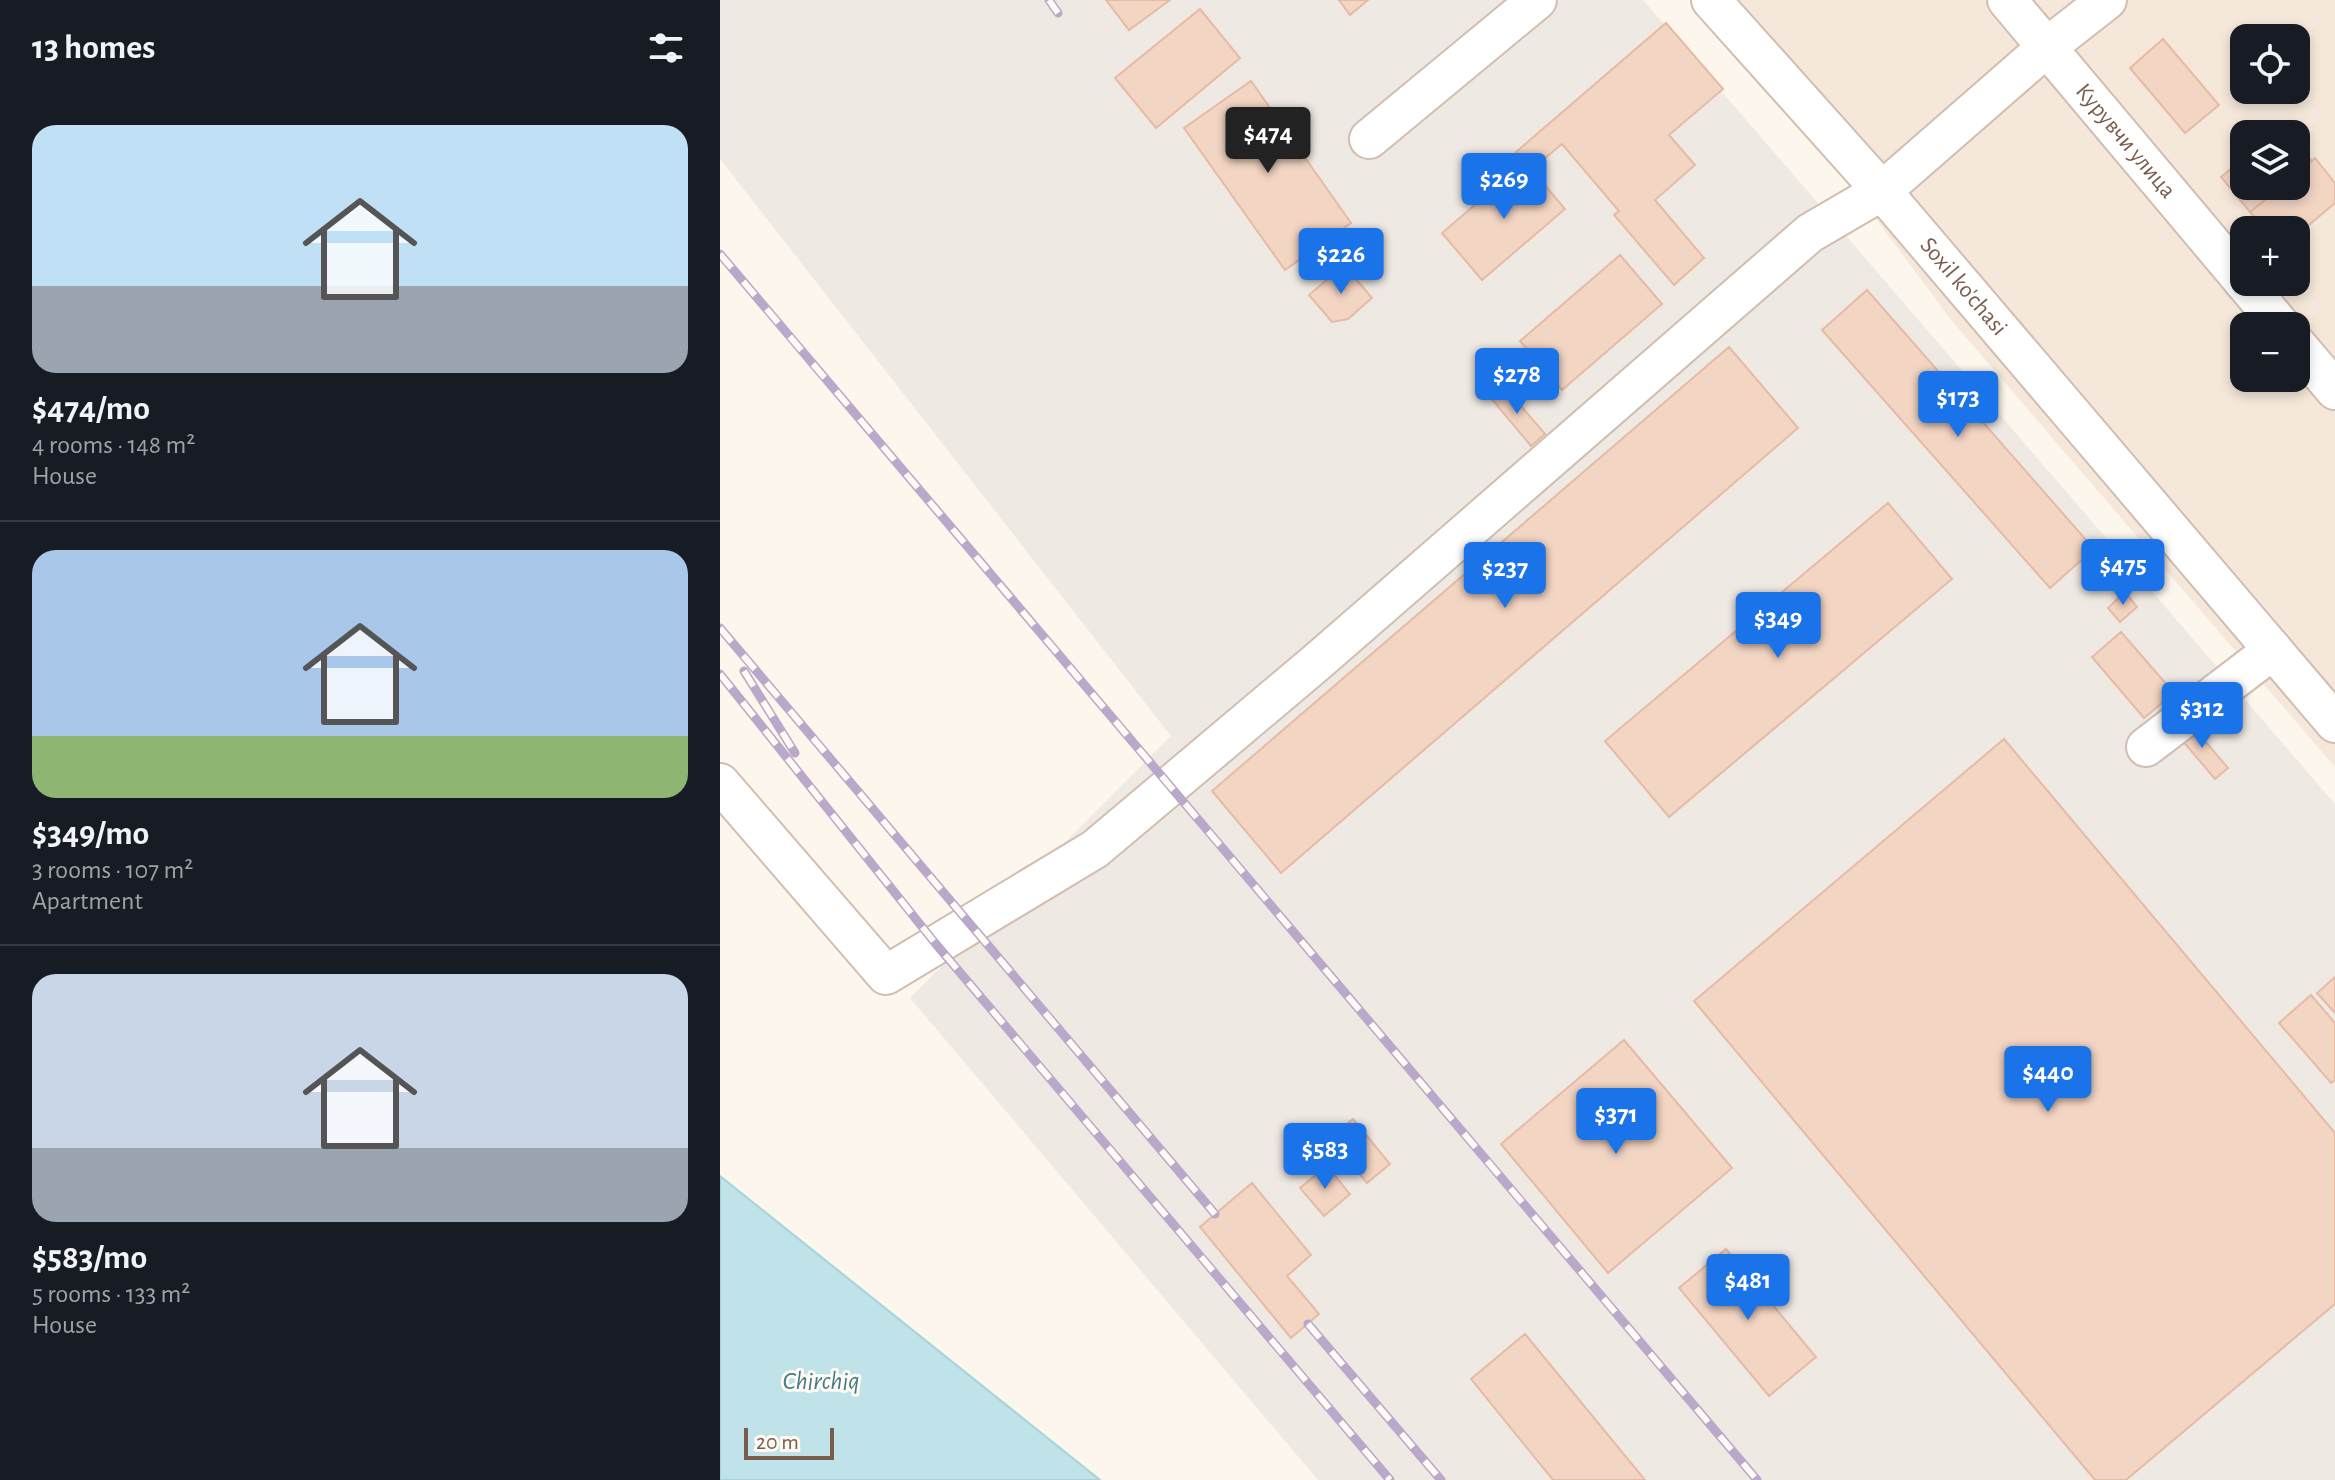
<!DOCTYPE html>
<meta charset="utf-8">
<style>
:root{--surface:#171b24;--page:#20242c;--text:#f1f3f6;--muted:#9ea1a6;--line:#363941;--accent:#1a73e8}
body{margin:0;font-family:"Alegreya Sans",sans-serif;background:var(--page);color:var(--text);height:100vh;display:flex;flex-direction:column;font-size:30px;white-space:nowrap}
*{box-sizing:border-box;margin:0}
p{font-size:26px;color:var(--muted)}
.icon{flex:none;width:44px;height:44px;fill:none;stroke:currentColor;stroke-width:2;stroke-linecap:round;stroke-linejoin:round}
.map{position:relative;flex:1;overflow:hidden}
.details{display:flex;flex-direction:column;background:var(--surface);width:720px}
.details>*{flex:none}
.controls{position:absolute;left:1510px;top:24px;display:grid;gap:16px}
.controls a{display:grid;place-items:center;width:80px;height:80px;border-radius:16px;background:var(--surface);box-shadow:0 4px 12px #0003;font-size:40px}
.scale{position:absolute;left:24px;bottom:20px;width:90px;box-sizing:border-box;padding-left:8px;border:4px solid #7a5c4d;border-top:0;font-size:22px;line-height:28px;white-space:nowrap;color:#7a5c4d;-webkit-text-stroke:6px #fffaf3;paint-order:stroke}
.price{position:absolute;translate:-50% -68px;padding:0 18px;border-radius:8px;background:var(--accent);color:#fff;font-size:26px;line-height:52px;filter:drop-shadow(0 2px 4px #0008)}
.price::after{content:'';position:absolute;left:50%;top:48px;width:24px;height:18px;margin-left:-12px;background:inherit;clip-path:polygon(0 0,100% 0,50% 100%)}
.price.on{background:#222;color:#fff}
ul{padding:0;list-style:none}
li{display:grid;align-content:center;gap:16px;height:424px;padding:0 32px}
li+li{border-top:2px solid var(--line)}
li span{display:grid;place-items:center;height:248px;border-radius:24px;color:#555}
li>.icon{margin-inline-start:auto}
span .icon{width:144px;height:144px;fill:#fffc;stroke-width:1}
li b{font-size:34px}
h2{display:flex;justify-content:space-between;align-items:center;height:96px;padding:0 32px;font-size:34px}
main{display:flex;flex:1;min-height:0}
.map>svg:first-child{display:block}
.residential{fill:#f5e8da;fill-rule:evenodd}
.industrial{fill:#efe9e4}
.water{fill:#bfe3e8;stroke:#a5d3da;stroke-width:2}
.building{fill:#f3d5c3;stroke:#e6bba3;stroke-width:2}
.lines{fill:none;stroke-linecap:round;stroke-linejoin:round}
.minor-casing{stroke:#d1beb0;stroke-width:42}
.minor{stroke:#fff;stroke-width:38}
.rail-casing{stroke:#b9a8c9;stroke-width:9}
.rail{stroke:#fffaf3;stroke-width:6;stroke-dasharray:18;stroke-linecap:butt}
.labels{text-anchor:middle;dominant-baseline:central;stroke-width:6;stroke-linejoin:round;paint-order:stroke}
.street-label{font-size:24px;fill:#7a5c4d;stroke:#fffaf3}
.water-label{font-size:26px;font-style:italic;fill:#437c86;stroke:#fffaf3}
</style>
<main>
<section class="details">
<h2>13 homes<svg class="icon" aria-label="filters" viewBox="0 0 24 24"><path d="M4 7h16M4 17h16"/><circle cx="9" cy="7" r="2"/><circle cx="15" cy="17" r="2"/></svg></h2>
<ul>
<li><span style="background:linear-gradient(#bfe0f5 65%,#9aa5b1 0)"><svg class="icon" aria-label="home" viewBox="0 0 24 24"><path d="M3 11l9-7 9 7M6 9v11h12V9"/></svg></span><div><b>$474/mo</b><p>4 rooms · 148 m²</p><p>House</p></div></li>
<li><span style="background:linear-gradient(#a9c7e8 75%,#8fb573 0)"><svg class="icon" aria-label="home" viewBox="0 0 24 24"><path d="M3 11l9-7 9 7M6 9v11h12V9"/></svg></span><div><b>$349/mo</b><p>3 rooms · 107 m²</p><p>Apartment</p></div></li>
<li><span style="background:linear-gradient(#c9d6e8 70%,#9aa5b1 0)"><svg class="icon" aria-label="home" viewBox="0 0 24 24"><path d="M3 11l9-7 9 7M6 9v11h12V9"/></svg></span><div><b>$583/mo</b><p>5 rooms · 133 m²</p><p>House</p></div></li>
</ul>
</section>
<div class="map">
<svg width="1615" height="1480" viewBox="0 0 1615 1480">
<rect width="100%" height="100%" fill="#fdf6ec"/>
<!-- residential -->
<path class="residential" d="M993,0H1615V767L1232,321ZM1524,38H1576V90H1524ZM1524,134H1576V186H1524ZM1524,230H1576V282H1524ZM1524,326H1576V378H1524Z"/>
<!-- industrial -->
<path class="industrial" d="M0,0H923L1615,804V1480H598L190,998L451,736L0,159Z"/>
<!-- water -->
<path class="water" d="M0,1176L380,1480H0Z"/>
<!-- building -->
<path class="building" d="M386,0H450L409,30Z
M619,0H648L630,15Z
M480,9L520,58L436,128L395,78Z
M946,23L1003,89L949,135L975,165L935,200L984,258L954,285L894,215L899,211L842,144L811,170L796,152Z
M1443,39L1499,105L1465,133L1410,68Z
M531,81L631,223L565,270L464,128Z
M1563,126L1570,134H1553Z
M1576,142L1592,161L1576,174Z
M1524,158V186H1562L1530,212L1501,177Z
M1595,158L1615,183V203L1576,236V230H1545L1530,212L1562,186H1576V174Z
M805,162L845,209L762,280L722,233Z
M900,255L942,304L842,390L800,341Z
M624,265L652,298L628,319L612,322L589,295Z
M1147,290L1374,549L1330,588L1102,330Z
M1009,347L1078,428L561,873L492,791Z
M783,385L825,434L811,446L770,397Z
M1168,503L1232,579L949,817L885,741Z
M1405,592L1417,607L1400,622L1388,608Z
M1401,632L1454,693L1424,718L1372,657Z
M1468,721L1508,768L1495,779L1456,733Z
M1284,739L1615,1133V1304L1406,1480H1375L974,1001Z
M1615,977V1013L1597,993Z
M1591,995L1615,1023V1080L1611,1083L1559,1023Z
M904,1040L1012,1168L888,1273L781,1144Z
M633,1119L670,1164L647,1183L610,1138Z
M607,1166L630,1194L604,1216L580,1188Z
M532,1183L591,1255L567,1276L599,1314L571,1338L480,1227Z
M1006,1249L1096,1357L1049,1396L959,1288Z
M805,1334L925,1480H833L751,1379Z"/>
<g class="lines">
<!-- minor casing -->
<g class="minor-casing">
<g id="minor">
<path id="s1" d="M991,0L1162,191L1615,723"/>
<path id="s2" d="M1287,0L1524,282"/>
<path d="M649,139L817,0"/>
<path d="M1524,282L1561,326"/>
<path d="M1576,344L1615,390"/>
<path d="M1426,747L1553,650"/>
<path d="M0,783L166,975L375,849L597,662L1090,233L1162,191L1327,47L1387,0"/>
</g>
</g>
<!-- minor -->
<use href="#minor" class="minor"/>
<!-- rail casing -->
<g class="rail-casing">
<path id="rail" d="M329,0L338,13
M0,254L1037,1480
M0,628L495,1214
M24,671L75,753
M0,674L215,943L670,1480
M588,1324L721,1480"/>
</g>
<!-- rail -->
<use href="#rail" class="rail"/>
</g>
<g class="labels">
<!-- street labels -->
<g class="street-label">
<text stroke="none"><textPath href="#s2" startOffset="184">Курувчи улица</textPath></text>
<text stroke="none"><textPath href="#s1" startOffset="382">Soxil ko'chasi</textPath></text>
</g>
<!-- water labels -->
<g class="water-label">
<text x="101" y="1381">Chirchiq</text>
</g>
</g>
</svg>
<div class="controls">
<a><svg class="icon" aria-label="locate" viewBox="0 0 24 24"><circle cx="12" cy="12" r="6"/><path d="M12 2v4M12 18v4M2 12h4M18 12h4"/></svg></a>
<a><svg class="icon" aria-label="layers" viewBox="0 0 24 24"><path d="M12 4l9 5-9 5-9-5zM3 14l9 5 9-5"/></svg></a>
<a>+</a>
<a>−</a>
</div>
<div class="scale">20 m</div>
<b class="price on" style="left:548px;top:175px">$474</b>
<b class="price" style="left:784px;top:221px">$269</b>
<b class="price" style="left:621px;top:296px">$226</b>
<b class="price" style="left:797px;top:416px">$278</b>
<b class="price" style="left:1238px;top:439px">$173</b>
<b class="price" style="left:1403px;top:607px">$475</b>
<b class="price" style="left:785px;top:610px">$237</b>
<b class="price" style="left:1058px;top:660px">$349</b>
<b class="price" style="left:1482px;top:750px">$312</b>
<b class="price" style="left:1328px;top:1114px">$440</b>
<b class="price" style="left:896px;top:1156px">$371</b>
<b class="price" style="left:605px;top:1191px">$583</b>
<b class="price" style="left:1028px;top:1322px">$481</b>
</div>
</main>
